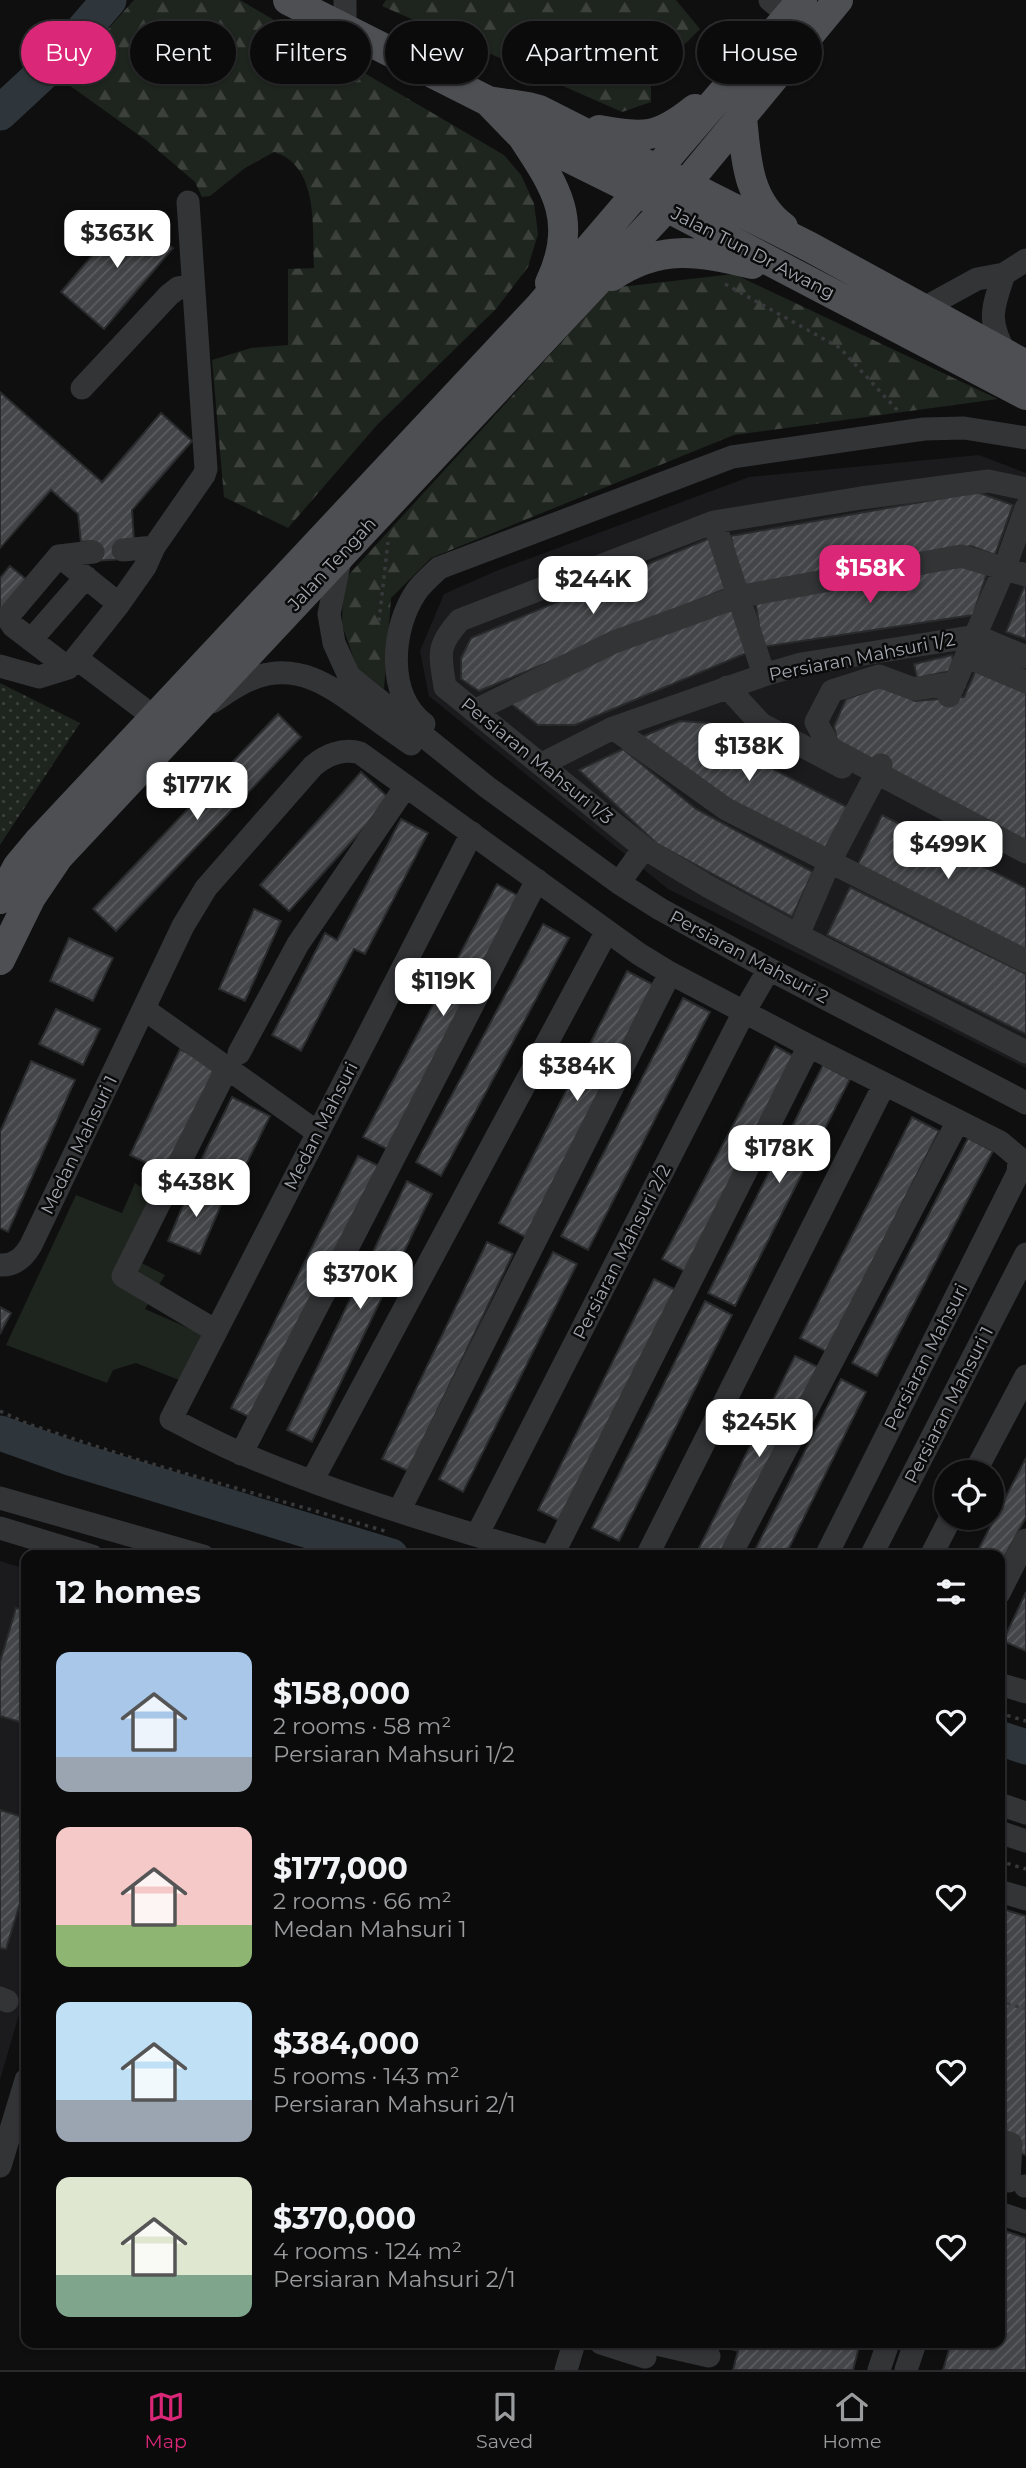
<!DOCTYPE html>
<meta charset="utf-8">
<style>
:root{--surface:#0b0b0c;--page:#19191a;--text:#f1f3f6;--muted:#9a9b9d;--line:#2b2b2d;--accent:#db2777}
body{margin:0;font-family:Montserrat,sans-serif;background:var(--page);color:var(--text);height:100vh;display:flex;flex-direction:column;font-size:26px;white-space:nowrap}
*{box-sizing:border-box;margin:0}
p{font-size:23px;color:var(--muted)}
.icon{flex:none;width:38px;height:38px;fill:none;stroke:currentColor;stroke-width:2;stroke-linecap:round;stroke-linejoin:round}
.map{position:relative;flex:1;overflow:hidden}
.details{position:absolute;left:21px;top:1550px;width:984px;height:798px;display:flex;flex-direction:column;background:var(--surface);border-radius:14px;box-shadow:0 2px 5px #0004,0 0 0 2px var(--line)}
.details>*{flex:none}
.top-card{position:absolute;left:21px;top:21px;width:985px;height:63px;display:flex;gap:14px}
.controls{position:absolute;left:934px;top:1460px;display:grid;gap:14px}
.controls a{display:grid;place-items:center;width:70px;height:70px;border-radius:50%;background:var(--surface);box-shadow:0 2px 5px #0004,0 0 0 2px var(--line);font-size:35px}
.price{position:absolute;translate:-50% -60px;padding:0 16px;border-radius:14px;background:#fff;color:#222;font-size:23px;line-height:46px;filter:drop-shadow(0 2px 4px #0008)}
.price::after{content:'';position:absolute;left:50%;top:42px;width:21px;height:16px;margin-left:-10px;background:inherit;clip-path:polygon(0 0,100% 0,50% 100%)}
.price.selected{background:var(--accent);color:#fff}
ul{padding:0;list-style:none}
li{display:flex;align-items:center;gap:21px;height:175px;padding:0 35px}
li span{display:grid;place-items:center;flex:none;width:196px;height:140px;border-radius:14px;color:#555}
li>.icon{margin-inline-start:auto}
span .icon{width:84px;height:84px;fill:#fffc;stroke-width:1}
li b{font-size:30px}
h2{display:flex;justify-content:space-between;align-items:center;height:84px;padding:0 35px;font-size:30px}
.tag{padding:0 24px;border-radius:32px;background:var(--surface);box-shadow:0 2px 5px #0004,0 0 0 2px var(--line);font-size:24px;line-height:63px}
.tag.selected{background:var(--accent);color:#fff}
.menu{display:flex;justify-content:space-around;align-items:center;height:98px;border-top:2px solid var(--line);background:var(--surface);font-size:19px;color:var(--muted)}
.menu a{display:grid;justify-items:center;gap:4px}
.menu .selected{color:var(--accent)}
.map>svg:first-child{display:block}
.built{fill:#1b1b1d}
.grass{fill:url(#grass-dots)}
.forest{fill:url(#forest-firs)}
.park{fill:#1e241e}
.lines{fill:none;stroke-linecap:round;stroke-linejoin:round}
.river{stroke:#2e363b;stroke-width:35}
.building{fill:url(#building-hatch);stroke:#292a2c;stroke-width:2}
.path{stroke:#37393b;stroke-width:3.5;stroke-dasharray:3.5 5;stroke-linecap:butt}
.minor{stroke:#333436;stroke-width:23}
.major{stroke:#4d4f53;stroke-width:30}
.labels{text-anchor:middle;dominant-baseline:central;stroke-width:5;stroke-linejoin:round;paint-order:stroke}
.street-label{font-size:18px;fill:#a2a7af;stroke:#0a0a0b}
</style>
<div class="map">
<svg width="1026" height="2370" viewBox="0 0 1026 2370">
<defs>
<pattern id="grass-dots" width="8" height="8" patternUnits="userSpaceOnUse" patternTransform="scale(1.75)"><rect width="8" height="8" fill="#1e241e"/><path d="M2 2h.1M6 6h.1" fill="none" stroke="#3c413c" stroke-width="1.8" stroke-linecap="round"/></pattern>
<pattern id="forest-firs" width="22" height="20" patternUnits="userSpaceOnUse" patternTransform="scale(1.75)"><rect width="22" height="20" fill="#1e241e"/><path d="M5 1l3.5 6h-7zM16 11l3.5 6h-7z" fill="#3c413c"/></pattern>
<pattern id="building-hatch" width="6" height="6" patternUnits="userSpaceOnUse" patternTransform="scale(1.75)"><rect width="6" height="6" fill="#434548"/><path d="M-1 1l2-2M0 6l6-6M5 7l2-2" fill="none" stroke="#5b5d60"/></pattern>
</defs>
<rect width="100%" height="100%" fill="#0f0f10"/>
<!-- built -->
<path class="built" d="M979,455L1026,473V1068L668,889L429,696L420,651L444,594L496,571L749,477Z
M0,1561L26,1569V1990L0,2080Z"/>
<!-- grass -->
<path class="grass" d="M0,683L80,723L0,845Z"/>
<!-- forest -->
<path class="forest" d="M134,0H240L504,155L521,175L534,203L538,234L528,267L496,309L377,425L288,528L224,497L212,360L251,348L288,345V269L314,268C312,230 320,166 274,152L245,168L210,196L202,197L195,182L147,141L62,80Z
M386,0H676L700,29L651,78V102L622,112L382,6Z
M734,274L998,399L734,435L431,558L391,598L384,689L357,668L342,625L343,581L611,288Z"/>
<!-- park -->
<path class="park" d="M135,1183L157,1197L130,1257L165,1275L145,1309L202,1334L179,1380L136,1363L113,1370L107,1383L6,1345L76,1195L122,1213Z"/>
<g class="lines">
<!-- river -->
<path class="river" d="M0,113L58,59L109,0
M0,1433L70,1458L391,1556
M999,1738L1026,1747"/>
</g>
<!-- building -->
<path class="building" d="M130,211L173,248L104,329L61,292Z
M0,392L102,482L161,413L192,441L132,510L134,540L124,559L93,561L92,541L81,542L78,514L51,490L0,548Z
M977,492L1013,505L995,555L971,546L740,587L731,536Z
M710,538L730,587L479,691L461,679V658L471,638Z
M973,565L988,570L973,615L762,647L755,598Z
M10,566L27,580L0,614V578Z
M1024,587H1026V639L1006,632Z
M730,604L749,652L575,725H538L504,698Z
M952,655L955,670L917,678L914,664Z
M977,668L1026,689V844L837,741L834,726L846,699L883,686L915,701L964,697Z
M278,714L301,737L116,931L93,909Z
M680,721L710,723L742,753L849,808L826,853L713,795L639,738Z
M623,749L696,809L813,872L792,917L657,844L579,770Z
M361,772L390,799L289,911L260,885Z
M882,815L1026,888V952L857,866Z
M401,819L428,833L365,954L354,949L301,1051L272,1035L325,933L337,940Z
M497,884L522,898L389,1150L363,1137Z
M850,887L1026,974V1034L827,935Z
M254,909L281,921L245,1001L219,989Z
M543,924L569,938L441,1176L416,1162Z
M69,938L113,958L93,1001L50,981Z
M627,971L654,985L525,1237L499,1223Z
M683,998L710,1012L588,1250L561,1236Z
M56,1009L100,1029L83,1065L39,1044Z
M775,1046L801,1060L688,1273L662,1259Z
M180,1049L218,1068L168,1173L130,1155Z
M31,1061L75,1080L8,1232L0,1228V1132Z
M823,1065L850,1079L735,1306L708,1293Z
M232,1097L270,1116L236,1185L198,1166Z
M912,1117L939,1131L827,1352L800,1338Z
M968,1138L993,1151L877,1376L852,1363Z
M358,1156L381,1167L255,1420L231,1408Z
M407,1181L432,1194L312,1442L287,1430Z
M192,1184L224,1198L200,1254L168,1241Z
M487,1242L513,1254L408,1471L382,1459Z
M553,1252L577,1264L463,1492L439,1479Z
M654,1279L680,1292L564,1523L538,1510Z
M705,1301L732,1315L619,1541L592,1528Z
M0,1307L11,1313L0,1334Z
M795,1356L820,1368L726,1556H700L696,1554Z
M841,1379L866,1392L785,1556H752Z
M1026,1458V1517L999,1567V1556H975Z
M1026,1592V1651L1003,1641Z
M16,1608L26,1611V1724L0,1716V1662Z
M0,1810L26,1818V1884L6,1949L0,1948Z
M999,1908L1026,1916V2155L999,2147Z
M999,2229L1026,2238V2370H943L951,2343H999Z
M710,2343H860L853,2370H733L738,2351Z"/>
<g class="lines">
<!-- path -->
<path class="path" d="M725,284L840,348L900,413
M379,621L388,542
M0,1411L28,1424L135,1459L385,1531
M999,1713L1026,1721
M999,1861L1026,1869
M999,2001L1026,2009"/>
<!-- minor -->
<path class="minor" d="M770,0L789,16
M345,29V0
M1004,274C992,309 987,321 1006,354
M924,308L977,279L1004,274L1026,260
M82,388L169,295L178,288L192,286
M1026,489L988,481L861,498L714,522L460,620C436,647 440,653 445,687L644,848L709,887L798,935L1026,1052
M714,522L764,675
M123,550L154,547
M341,555L329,614L334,643L349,676L487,787L619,883L660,909L769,969L1026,1103
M59,556L93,552
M31,640L86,577
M967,657L1026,682
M76,658L154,717
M0,666L39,677L68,668L119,604L145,567L154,547L204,475L206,469L188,202
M68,668L13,626L9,620L10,614L59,556L119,604
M955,683L914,689L879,676L832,691L816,722L830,748L1026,852
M727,687L761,724L842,767
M949,696L1005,567L1026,508
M212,702C225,694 239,683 254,678C297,662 329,685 362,709C378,721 395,733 411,744
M474,711L614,642L737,597L961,556L1026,575
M424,724C386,695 391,629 416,592C422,583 431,576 439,568L732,457L924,429L964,428L1026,438
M613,728L726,809L1026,961
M542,764L613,728L764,675L801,664L976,636L1026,657
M472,833L171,1419C195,1431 218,1444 243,1454C341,1496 444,1526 546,1556
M619,883L644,848
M798,935L829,863L881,765
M144,1009L317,1132
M239,1053L298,944L406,786
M0,1265C15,1266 24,1257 31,1245L183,926L206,888L313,766C326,755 343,748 360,753L639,954L670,973L809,1046L1000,1142L1019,1158L1018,1173L826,1556
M216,1331L123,1276L227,1068
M241,1454L537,880
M975,1472L1026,1376
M312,1481L607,931
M0,1498L203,1556
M399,1511L670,973
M0,1528L92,1556
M477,1535L744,1012L769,969
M552,1556L809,1046
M647,1556L884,1085
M730,1556L958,1121
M871,1556L1026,1254
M931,1556L951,1517
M999,1593L1026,1540
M999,1684L1026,1692
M999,1804L1026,1813
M999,1832L1026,1841
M999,1891L1026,1899
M0,1998L7,2001
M999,2140L1011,2144L1009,2181
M0,2166L26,2080
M1025,2186H1026
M999,2213L1026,2222
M601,2343L645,2357
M652,2343L709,2356
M566,2370L574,2343
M879,2370L888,2343
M906,2370L915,2343"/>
<!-- major -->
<path class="major" d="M288,0L488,101L519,133L638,192L1026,395
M488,101L528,107L539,110L810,247L1026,365
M742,117C746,158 747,200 783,227
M599,130C645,138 658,139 695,109
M520,133C555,186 580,220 550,283
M612,276C660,244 699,251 752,264
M0,899L18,866L38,842L540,306L802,0
M0,960L31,897L58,857L666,208L838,0"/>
</g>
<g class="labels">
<!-- street labels -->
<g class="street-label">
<text transform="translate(753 253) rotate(27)">Jalan Tun Dr Awang</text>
<text transform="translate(332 564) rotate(-47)">Jalan Tengah</text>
<text transform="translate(862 657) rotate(-11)">Persiaran Mahsuri 1/2</text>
<text transform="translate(537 761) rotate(39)">Persiaran Mahsuri 1/3</text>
<text transform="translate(749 957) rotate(28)">Persiaran Mahsuri 2</text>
<text transform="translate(321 1126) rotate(-63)">Medan Mahsuri</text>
<text transform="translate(79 1145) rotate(-64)">Medan Mahsuri 1</text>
<text transform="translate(622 1252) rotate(-63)">Persiaran Mahsuri 2/2</text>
<text transform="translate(926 1357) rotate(-63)">Persiaran Mahsuri</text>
<text transform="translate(949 1405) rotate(-63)">Persiaran Mahsuri 1</text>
</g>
</g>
</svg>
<div class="controls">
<a><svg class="icon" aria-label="locate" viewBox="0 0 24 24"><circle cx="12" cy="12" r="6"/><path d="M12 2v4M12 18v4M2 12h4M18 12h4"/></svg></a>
</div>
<b class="price" style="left:117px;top:270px">$363K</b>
<b class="price selected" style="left:870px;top:605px">$158K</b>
<b class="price" style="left:593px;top:616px">$244K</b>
<b class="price" style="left:749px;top:783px">$138K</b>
<b class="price" style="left:197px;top:822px">$177K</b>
<b class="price" style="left:948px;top:881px">$499K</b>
<b class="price" style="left:443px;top:1018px">$119K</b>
<b class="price" style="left:577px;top:1103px">$384K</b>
<b class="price" style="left:779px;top:1185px">$178K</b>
<b class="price" style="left:196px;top:1219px">$438K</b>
<b class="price" style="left:360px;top:1311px">$370K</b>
<b class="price" style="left:759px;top:1459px">$245K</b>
<div class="top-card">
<a class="tag selected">Buy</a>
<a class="tag">Rent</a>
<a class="tag">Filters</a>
<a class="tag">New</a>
<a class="tag">Apartment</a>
<a class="tag">House</a>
</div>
<section class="details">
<h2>12 homes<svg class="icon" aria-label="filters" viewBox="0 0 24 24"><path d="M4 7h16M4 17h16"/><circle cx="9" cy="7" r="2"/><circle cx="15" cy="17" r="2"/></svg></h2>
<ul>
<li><span style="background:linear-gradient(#a9c7e8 75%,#9aa5b1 0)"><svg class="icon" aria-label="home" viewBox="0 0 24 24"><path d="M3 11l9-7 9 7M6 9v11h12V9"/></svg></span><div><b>$158,000</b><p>2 rooms · 58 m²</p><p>Persiaran Mahsuri 1/2</p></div><svg class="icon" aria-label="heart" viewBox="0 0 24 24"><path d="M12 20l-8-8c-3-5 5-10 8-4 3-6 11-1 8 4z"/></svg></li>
<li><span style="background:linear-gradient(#f6c9c9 70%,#8fb573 0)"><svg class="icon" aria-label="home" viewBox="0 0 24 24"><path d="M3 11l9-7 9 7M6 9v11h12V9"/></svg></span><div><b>$177,000</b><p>2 rooms · 66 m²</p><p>Medan Mahsuri 1</p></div><svg class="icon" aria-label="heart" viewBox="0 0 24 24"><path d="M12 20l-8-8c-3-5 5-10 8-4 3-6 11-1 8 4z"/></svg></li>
<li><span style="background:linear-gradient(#bfe0f5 70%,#9aa5b1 0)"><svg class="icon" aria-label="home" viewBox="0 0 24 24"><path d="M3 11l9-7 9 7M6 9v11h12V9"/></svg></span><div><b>$384,000</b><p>5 rooms · 143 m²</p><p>Persiaran Mahsuri 2/1</p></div><svg class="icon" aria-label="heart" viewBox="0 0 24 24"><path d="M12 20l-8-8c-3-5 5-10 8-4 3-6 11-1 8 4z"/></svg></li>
<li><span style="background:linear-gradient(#dfe7d0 70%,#7fa58c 0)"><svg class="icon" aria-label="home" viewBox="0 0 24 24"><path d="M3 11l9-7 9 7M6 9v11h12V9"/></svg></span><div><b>$370,000</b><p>4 rooms · 124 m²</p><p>Persiaran Mahsuri 2/1</p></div><svg class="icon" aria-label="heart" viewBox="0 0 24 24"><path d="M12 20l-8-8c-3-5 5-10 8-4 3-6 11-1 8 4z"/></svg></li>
</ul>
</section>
</div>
<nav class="menu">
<a class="selected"><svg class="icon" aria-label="map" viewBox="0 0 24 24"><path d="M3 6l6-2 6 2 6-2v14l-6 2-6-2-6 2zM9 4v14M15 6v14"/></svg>Map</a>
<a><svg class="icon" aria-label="saved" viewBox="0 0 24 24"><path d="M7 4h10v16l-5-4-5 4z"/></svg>Saved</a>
<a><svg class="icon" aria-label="home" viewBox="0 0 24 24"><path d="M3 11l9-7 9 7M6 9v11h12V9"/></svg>Home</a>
</nav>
